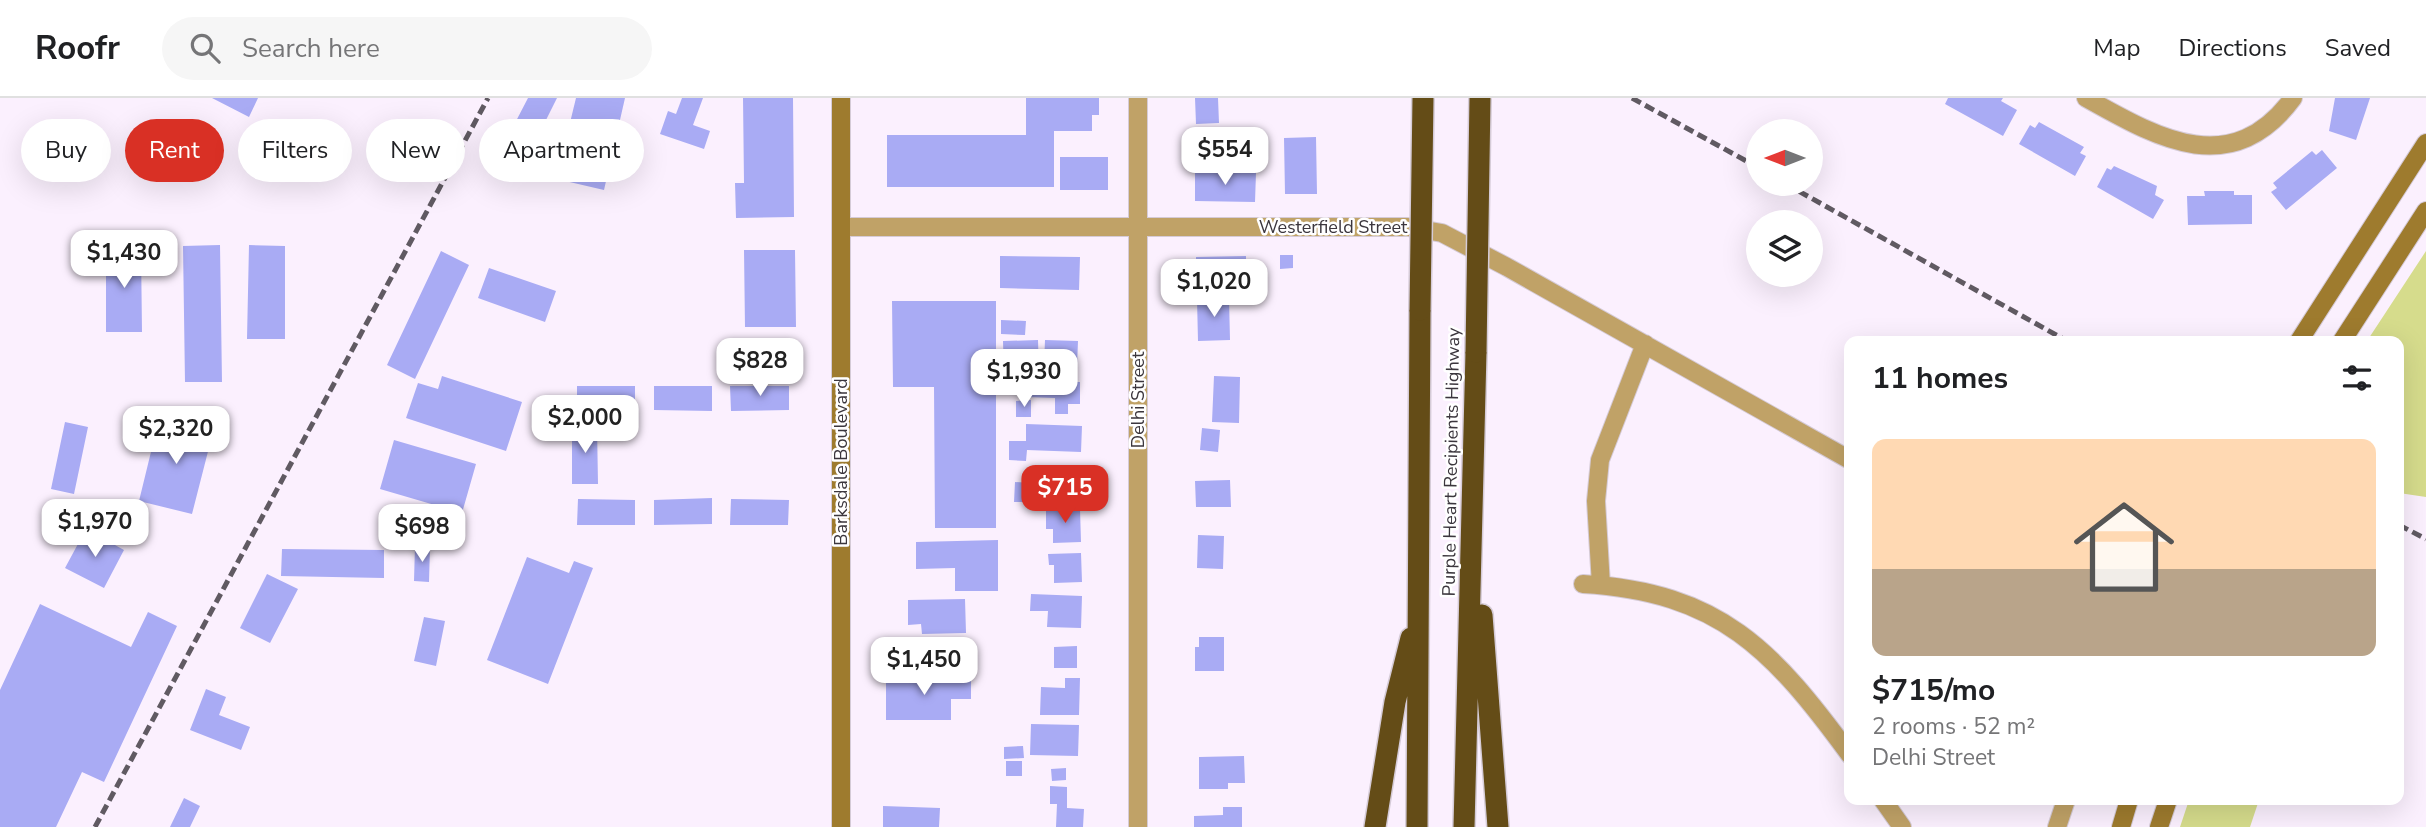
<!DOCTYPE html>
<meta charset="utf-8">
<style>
:root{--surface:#fff;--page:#f6f6f6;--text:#202124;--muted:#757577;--line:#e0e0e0;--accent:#d93025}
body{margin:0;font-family:"Nunito Sans",sans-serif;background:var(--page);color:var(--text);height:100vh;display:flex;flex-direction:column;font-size:26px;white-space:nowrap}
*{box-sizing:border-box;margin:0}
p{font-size:23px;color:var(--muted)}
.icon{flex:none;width:38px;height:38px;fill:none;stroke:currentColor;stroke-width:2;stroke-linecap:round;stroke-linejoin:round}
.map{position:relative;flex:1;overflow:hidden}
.drawer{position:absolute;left:1844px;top:238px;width:560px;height:469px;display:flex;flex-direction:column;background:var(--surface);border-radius:14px;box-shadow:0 7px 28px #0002}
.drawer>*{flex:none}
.banner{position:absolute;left:21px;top:21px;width:665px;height:63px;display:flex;gap:14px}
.needle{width:46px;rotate:270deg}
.fabs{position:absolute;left:1746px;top:21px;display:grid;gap:14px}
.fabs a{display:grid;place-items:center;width:77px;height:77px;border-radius:50%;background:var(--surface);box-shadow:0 7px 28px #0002;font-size:35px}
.price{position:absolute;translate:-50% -60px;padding:0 16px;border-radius:14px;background:#fff;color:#222;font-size:23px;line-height:46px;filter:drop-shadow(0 2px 4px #0008)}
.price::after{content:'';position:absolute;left:50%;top:42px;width:21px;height:16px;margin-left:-10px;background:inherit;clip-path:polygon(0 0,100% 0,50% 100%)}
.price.on{background:var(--accent);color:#fff}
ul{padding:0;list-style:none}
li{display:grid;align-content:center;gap:14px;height:371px;padding:0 28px}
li+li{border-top:2px solid var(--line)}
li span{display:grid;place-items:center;height:217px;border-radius:14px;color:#555}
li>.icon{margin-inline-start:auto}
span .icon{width:126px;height:126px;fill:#fffc;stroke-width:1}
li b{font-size:30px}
h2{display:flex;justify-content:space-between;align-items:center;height:84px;padding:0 28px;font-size:30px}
.pill{padding:0 24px;border-radius:32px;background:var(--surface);box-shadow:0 7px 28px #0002;font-size:24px;line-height:63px}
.pill.on{background:var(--accent);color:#fff}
header{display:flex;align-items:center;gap:42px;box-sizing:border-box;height:98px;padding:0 35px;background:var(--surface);border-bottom:2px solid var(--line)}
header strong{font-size:33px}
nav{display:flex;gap:38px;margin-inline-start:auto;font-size:24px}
.search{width:490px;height:63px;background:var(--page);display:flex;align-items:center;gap:18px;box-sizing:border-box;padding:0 24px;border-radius:38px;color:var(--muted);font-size:26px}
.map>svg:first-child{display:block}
.green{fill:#d6dc8c}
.building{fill:#a9abf4}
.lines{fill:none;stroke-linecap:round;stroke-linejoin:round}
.street-casing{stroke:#d5cbd7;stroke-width:20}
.secondary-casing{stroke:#d5cbd7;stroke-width:20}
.highway-casing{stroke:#d5cbd7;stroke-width:24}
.street{stroke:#c0a267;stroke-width:18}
.secondary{stroke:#9e7b2e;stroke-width:18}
.highway{stroke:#644c17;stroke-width:21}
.rail{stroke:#605a62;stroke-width:5;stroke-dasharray:10 5;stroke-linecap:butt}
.highway-bridge-casing{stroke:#d5cbd7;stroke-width:24;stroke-linecap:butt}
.highway-bridge{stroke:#644c17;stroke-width:21}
.labels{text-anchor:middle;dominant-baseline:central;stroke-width:5;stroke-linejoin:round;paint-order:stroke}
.street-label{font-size:18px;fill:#3b363d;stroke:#fff}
</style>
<header>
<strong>Roofr</strong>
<div class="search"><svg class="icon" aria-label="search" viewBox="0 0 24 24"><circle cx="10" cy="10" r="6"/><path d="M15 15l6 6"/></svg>Search here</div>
<nav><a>Map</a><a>Directions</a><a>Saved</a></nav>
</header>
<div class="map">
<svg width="2426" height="729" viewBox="0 0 2426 729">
<rect width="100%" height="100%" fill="#fbf0fe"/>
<!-- green -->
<path class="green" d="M2426,153V399L2399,395V243H2367Z
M2189,702H2259L2250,729H2180Z"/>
<!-- building -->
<path class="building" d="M212,0H258L249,19Z
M528,0H557L526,62L502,50Z
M576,0H625L604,92L548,79L558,34L567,37Z
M682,0H703L693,27L710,33L704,51L660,36L668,13L676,16Z
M743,0H793L794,119L736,120L735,85H744Z
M1026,0H1099V17H1092V33H1054V89H887V37H1026Z
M1195,0H1218L1219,25L1196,26Z
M1948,0H2003L2001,3L2017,12L2003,38L1945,6Z
M2335,0H2370L2356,42L2329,33Z
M2039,24L2084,49L2080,55L2086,58L2075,78L2019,46L2030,27L2035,30Z
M1316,39L1317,96H1285L1284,40Z
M2322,52L2337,70L2286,112L2271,94L2277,90L2273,85L2312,53L2316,57Z
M1060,59H1108V92H1060Z
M2114,68L2157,88L2155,97L2164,102L2153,121L2097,89L2107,70L2111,72Z
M1195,74L1256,75L1255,104L1195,103Z
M2204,93H2234V97H2252V126L2188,127L2187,98H2205Z
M220,147L222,284H185L183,148Z
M249,147L285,148V241H247Z
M106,150H141L142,234H106Z
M744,152H795L796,229H745Z
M441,153L469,167L415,281L387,267Z
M1280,157H1293V170L1280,171Z
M1000,158L1080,159L1079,192L1000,190Z
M1246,158V188L1196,189V159Z
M489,170L556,193L545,224L478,200Z
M1229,200L1230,242L1198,243L1197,201Z
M892,203H996V430H935L934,289H893Z
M1001,222L1026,223L1025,237L1001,236Z
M1038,242L1039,276L1004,277L1003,243Z
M1045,242L1078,243L1077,268L1044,267Z
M442,278L522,304L506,353L406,320L418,285L438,291Z
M1214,278L1240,279L1239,325L1212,324Z
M1027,284H1080V306H1068V316H1055V300L1027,299Z
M577,288H635V313L577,314Z
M654,288H712V313L654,312Z
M730,288H789V312L731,313Z
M1031,302V319H1016V303Z
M159,321L213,334L192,416L139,403Z
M65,324L88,329L74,396L51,391Z
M1026,326L1082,328L1081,354L1027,352L1026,363L1009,362V343H1026Z
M597,328L598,386H572V329Z
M1202,330L1220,332L1218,354L1200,352Z
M394,342L476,366L462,415L380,391Z
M1044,370H1085V400H1058V386H1044Z
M1230,382L1231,409H1196L1195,383Z
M1015,384L1033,385L1032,404H1014Z
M712,400V426L654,427V402Z
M578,401L635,402V427H577Z
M731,401L789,402L788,427H730Z
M1080,411L1081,444L1053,445V431H1046V412Z
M86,431L124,452L104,490L65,470Z
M1198,437L1224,438L1223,471L1197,470Z
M998,442V493H955V470L916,471V444Z
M415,448L430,449L429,484L414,483Z
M282,451L384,452V480L281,478Z
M1081,455L1082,484L1054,485V467H1049L1048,456Z
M527,459L569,475L574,463L593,470L548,586L487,562Z
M267,476L298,491L270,545L240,530Z
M1031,496L1082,498L1081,530L1047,529L1048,513H1030Z
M965,501L966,535L922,536L921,526L908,527V502Z
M40,506L131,549L148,514L177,528L104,684L82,674L56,729H0V592Z
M424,519L445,523L436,568L414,563Z
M1199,539H1224V573H1195V549H1199Z
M1077,548V570H1054V549Z
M886,579H971V601H951V622H886Z
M1065,580H1080L1079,617H1040L1041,589L1065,590Z
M206,591L226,599L219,617L250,629L241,652L190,632Z
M1031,626L1079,627L1078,658L1030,657Z
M1023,648L1024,660L1004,661V649Z
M1244,658L1245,685H1228V691H1199V659Z
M1006,663H1022V678H1006Z
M1066,670V682L1052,683L1051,671Z
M1050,688L1067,689V710L1084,711L1083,729H1056L1057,706H1050Z
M184,700L200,708L190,729H170Z
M883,708L940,710L939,729H883Z
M1223,709H1242V729H1194V718L1223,717Z"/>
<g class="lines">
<!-- street casing -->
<g class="street-casing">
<path id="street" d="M2086,0C2156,39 2231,84 2293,0
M841,129H1408L1442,135L1507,169L1850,362
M1583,486C1720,494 1773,552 1850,657
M1601,487L1596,403L1600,362L1645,246
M1883,702L1902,729
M1138,729V0
M2057,729L2066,702"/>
</g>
<!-- secondary casing -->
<g class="secondary-casing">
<path id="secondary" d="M841,0V729
M2299,243L2426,45
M2342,243L2426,113
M2121,729L2129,702
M2159,729L2168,702"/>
</g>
<!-- highway casing -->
<g class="highway-casing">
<path id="highway" d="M1482,517L1498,729
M1375,729L1395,604L1411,540
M1417,729L1420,212
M1464,729L1476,254"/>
</g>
<!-- street -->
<use href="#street" class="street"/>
<!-- secondary -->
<use href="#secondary" class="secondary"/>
<!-- highway -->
<use href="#highway" class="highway"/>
<!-- rail -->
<path class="rail" d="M1632,0L1759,70
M1786,86L2067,243
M2399,427L2426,441
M95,729L488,0"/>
<!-- highway-bridge casing -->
<g class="highway-bridge-casing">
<path id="highway-bridge" d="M1420,212L1423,0
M1476,254L1480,0"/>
</g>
<!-- highway-bridge -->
<use href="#highway-bridge" class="highway-bridge"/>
</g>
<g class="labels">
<!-- street labels -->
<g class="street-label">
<text x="1333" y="129">Westerfield Street</text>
<text transform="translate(1138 302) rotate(-90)">Delhi Street</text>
<text transform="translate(841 364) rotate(-90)">Barksdale Boulevard</text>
<text transform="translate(1451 364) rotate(-89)">Purple Heart Recipients Highway</text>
</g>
</g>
</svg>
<div class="fabs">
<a><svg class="needle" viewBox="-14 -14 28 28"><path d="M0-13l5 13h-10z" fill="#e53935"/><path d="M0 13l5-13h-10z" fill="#757577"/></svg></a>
<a><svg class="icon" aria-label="layers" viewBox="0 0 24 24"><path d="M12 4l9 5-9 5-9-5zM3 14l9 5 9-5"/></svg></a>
</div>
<b class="price" style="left:1225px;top:89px">$554</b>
<b class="price" style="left:124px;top:192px">$1,430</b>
<b class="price" style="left:1214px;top:221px">$1,020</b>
<b class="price" style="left:760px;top:300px">$828</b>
<b class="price" style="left:1024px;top:311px">$1,930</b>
<b class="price" style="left:585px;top:357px">$2,000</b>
<b class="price" style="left:176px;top:368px">$2,320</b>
<b class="price on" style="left:1065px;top:427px">$715</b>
<b class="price" style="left:95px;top:461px">$1,970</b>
<b class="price" style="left:422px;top:466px">$698</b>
<b class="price" style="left:924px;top:599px">$1,450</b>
<div class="banner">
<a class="pill">Buy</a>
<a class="pill on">Rent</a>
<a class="pill">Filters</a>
<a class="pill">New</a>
<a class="pill">Apartment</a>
</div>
<section class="drawer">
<h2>11 homes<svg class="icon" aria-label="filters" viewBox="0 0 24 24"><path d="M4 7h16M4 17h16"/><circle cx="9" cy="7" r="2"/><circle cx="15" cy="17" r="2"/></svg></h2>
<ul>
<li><span style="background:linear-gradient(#ffd9b3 60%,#b9a48a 0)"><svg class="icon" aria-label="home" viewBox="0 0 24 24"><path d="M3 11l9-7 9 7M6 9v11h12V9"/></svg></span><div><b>$715/mo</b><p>2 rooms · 52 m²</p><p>Delhi Street</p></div></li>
</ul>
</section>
</div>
